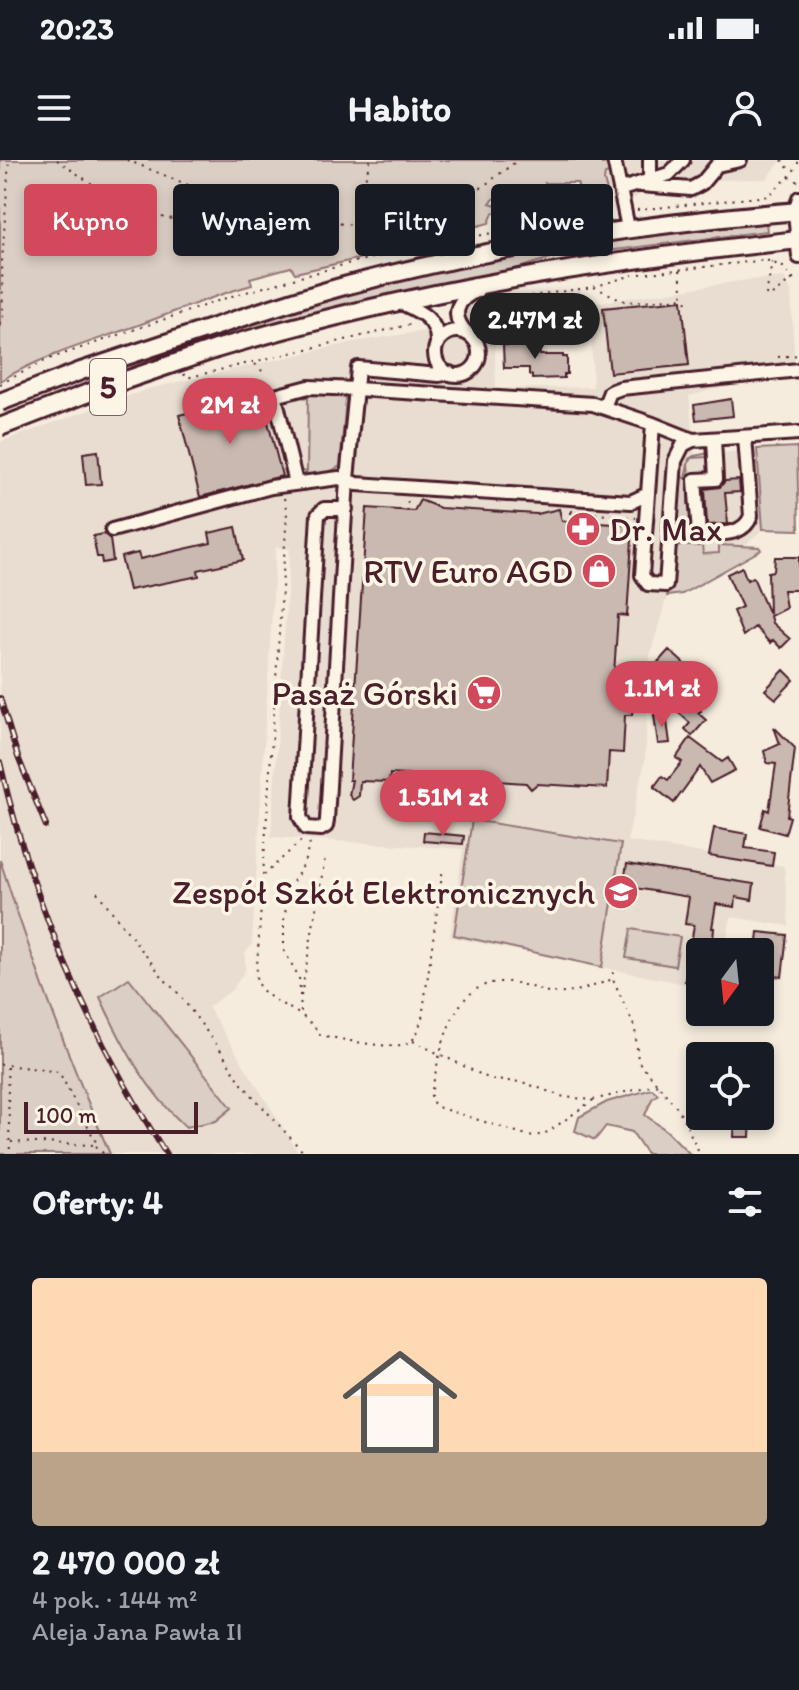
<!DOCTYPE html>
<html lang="pl">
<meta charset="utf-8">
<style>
:root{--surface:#171b24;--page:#20242c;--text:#f1f3f6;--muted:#9ea1a6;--line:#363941;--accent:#d1495b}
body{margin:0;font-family:Itim,sans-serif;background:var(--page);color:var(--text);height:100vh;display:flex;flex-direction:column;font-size:30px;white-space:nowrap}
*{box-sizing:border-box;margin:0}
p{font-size:26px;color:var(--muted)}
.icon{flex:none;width:44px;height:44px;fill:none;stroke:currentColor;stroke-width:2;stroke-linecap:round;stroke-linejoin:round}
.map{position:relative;height:994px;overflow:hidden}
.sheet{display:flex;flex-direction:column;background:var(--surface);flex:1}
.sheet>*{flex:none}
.hud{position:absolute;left:24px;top:24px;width:752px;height:72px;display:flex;gap:16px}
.needle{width:52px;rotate:195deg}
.controls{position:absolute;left:686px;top:778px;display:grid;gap:16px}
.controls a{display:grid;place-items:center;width:88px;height:88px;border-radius:8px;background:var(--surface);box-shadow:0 4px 12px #0003;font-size:40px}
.scale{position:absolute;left:24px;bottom:20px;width:174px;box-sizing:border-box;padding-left:8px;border:4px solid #4a1f2b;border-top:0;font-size:22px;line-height:28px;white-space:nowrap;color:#4a1f2b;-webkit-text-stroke:6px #fcf5e5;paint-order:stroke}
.price{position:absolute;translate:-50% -68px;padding:0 18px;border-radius:28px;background:var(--accent);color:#fff;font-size:26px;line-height:52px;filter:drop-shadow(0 2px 4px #0008)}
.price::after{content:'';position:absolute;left:50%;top:48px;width:24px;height:18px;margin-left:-12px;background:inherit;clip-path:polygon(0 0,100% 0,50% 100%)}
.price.selected{background:#222;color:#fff}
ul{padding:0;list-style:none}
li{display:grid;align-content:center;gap:16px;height:424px;padding:0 32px}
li+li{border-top:2px solid var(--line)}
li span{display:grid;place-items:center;height:248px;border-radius:8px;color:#555}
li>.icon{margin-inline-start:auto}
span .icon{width:144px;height:144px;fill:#fffc;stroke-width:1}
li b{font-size:34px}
h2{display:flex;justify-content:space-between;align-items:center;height:96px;padding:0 32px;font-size:34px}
.pill{padding:0 28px;border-radius:8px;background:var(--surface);box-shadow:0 4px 12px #0003;font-size:28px;line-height:72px}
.pill.selected{background:var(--accent);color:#fff}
.status{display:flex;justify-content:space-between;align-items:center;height:56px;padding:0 40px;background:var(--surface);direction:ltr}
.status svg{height:22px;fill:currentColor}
header{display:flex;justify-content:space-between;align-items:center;height:104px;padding:0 32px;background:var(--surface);font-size:36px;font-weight:700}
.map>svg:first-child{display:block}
.built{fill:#e8ddd0}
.green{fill:#dbcec4;stroke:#927678;stroke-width:2}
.building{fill:#cab9b1;stroke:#4a1f2b;stroke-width:2}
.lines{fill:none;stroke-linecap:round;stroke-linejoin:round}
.minor-casing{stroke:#4a1f2b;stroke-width:18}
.major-casing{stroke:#4a1f2b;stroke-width:22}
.path{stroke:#4a1f2b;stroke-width:2;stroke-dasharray:2 6;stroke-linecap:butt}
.minor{stroke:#fcf5e5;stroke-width:12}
.major{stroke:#fcf5e5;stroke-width:16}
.rail-casing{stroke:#4a1f2b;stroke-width:6}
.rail{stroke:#fcf5e5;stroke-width:3;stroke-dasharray:9;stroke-linecap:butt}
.major-bridge-casing{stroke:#4a1f2b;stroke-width:22;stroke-linecap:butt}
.major-bridge{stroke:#fcf5e5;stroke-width:16}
.labels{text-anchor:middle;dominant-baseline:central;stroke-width:7;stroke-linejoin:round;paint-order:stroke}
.shield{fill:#fcf5e5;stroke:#7f5f63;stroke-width:2}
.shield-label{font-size:32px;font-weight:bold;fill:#4a1f2b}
.poi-label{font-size:34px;fill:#4a1f2b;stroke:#fcf5e5;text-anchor:end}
</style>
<div class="status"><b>20:23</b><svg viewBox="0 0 49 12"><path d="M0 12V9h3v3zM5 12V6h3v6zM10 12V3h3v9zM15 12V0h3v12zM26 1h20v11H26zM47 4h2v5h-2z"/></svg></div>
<header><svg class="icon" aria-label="menu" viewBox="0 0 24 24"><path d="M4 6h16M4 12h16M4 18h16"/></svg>Habito<svg class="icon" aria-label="person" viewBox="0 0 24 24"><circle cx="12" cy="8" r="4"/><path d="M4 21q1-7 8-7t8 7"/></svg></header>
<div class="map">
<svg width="799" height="994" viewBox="0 0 799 994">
<rect width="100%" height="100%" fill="#f5ecde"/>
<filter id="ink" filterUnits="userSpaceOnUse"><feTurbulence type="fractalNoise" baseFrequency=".0125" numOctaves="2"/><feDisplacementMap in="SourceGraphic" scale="16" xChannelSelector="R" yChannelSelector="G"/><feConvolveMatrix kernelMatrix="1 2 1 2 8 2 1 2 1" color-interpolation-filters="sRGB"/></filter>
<g filter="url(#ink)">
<!-- built -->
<path class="built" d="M600,0H782L766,19L711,20L693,32H642L635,38L614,40L613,31H607L603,20L607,3L602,4Z
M784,117L791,131L795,215L715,229L689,236L695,296L757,289L763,369L744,386L719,385V393L703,394L702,386L673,392L667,436L650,496L645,600L627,681L784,706L789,766L731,757L724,792H700V827L450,777L463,689L271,677L290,389L276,387L252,784L245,794V811L232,830L208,847L299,994H110L83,934L35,808L0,700V282L148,229L354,182L494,160L496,229L593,227L590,144L747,120Z"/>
<!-- green -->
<path class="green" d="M0,0H600L602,4L607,3L610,13L605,14L604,20L607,31L581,35L577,23H545L550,44L533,52L511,56L510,32L503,30L490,43L499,46V53H493L489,63L454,72L455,77L295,113L291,107L250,118L252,125C211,136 173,153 133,167C88,183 42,196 0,221Z
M766,63L767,71L551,98L505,112L407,132L218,180L217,175L222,171C279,153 335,134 392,120C515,91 641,76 766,63Z
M308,232L345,235L346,238L340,306L331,311L303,316L299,312L307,311L308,238L300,237L302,234Z
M797,287L799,370L763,369L757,289Z
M709,293L708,297L692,298L688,304L691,334L688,335V344H691L694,364L687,370L681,369L677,364L680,317L685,318L689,299L694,296Z
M719,385L759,387L761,390L682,434L667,436L673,392L679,386H702L703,394L719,393Z
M472,660L621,684L602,807L454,775Z
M0,700C32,800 68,898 110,994H0Z
M631,769L680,777L675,806L626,798Z
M129,818L232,948L216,961L186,967C146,931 122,885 100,837Z
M652,929L658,934L652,939L645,955L667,971L690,994H647L632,972L606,966L595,980L575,971L579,957L607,942Z"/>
<!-- building -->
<path class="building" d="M682,140L689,205L610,213L603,148Z
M539,184L540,195H563V197H567V214H564V218L532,219V215H529V208H504L503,185Z
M261,235L282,316L200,337L179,255Z
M731,239L733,256L696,260L694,245Z
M98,291L101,324L86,325L83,293Z
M739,320L740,332L725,333L728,364L707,365L705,329L720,327L725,321Z
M420,340L440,348L537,354L559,349L562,361L633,365L627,456L618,455L612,542L633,544L632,555H625L623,593L609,592L607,628L537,624L531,629L526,623L390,614L389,622L360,621L359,636L353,640L349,635L352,620H349L367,348L414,351Z
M236,367L243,400L198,410L199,416L129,430L121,397L138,393L140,399L211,383L209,373Z
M104,374L110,379L113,401L102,403L101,397H97L93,376Z
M775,397H799V430H783L786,448L770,456L772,463L790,479L781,488L773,480L770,483L755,467L743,476L733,451L742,447L727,414L742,407L747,420L753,417L769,454L768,412L774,411Z
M669,490L691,510L680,522L691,533L686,538L701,551L698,553L706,560L692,576L685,569L690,563L664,539L666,536L661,532L664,529L659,524L663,520L658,515L665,508L658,502Z
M784,510L794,520L776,539L765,530Z
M666,554L670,583L658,584L654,555Z
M774,567L795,588L787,656L790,657L785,674L760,667L765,649L769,651L776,604L767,603L764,591L780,584Z
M690,578L722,602L728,598L735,610L710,623L700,607L674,643L654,627L662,616L668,620L682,602L676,598Z
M714,668L747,674L745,688L774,692L772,706L709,696Z
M424,672L464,676L463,684L423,681Z
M627,704L754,724L752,740L736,737L735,747L716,744L712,768H714L713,780L749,788V792H700V824L685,821L694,765L685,764L689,737L623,726Z
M758,772L787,775L782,817L768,815L772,792L756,790Z
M735,956H751L750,977H734Z"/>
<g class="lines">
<!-- minor casing -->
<g class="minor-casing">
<path id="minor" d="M614,0L628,68
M650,22V0
M641,25L691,29L702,23L717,5L740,0
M622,29L669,14L683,0
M799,38L795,52L799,97
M399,142C418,151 438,158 437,183
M435 193a22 22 0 1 1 44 0a22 22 0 1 1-44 0Z
M467,173C450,156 456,139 477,131
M604,247L610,232L621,228L799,210
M653,264L693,280L799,273
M296,323L275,236L309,227L356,229L358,208L439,215L450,213
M648,334L642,415L648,424L666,425L675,301L683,285L693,280
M112,370L271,327L339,318L357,324L631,342L648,334L653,264L593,244L356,229L347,319L327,660L326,666L321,669L306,668L300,657L318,355L324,349H346
M699,374C719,373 743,377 751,356L745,277
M670,376L699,374L695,320L716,319L714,279"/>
</g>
<!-- major casing -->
<g class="major-casing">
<path id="major" d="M214,167C259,152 303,137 348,125C495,86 647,63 799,51
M216,189C410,131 598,101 799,80"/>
</g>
<!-- path -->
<path class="path" d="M57,0L98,28L134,47L168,59L207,54L261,55
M127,0L262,55L372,67
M370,0L365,20L372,67L386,71L417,88
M782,0L791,12
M789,17L799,22
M637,50L768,36L792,14L799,1
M399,79L461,43L518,0
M680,110L683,138L691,145
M640,114L766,100L783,107L793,119L799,118
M594,127L627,142L683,138
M766,135L773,97
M772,135L793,119
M483,143L593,127L633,115
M0,165L3,156L2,102L9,0
M482,174C482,159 491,151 503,143L502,140
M778,197L799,195
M255,204L265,214
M184,214L186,218L412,164
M0,224L49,199L232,136L354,102L506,70C525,58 539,58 560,59C577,60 595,55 611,53
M284,338L287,353L256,821C269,846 304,847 320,875C338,878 396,893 411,881C418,876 419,866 422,858L443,708
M407,351L408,340
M571,351L636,358
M571,362V352
M264,715L303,679
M97,732L164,819L179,834L221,891L242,924L305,994
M613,812V819L635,868L638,901L679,950L700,994
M301,836L325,698
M301,852L299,817L284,791V760L289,728L303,706L311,680
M413,881L492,920L522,922L564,937L593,940L658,924
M0,904L59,912L96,982L95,985L10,982
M7,907L10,994
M593,940L548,972L533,977L440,948L431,941V934C440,893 450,819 506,822C522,822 538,831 554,833C572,835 596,825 613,819
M96,986L104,994"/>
<!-- minor -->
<use href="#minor" class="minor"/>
<!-- major -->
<use href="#major" class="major"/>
<!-- rail casing -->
<g class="rail-casing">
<path id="rail" d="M0,538L18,597L46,666
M0,602C31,741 90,874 166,994"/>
</g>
<!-- rail -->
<use href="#rail" class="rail"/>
<!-- major-bridge casing -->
<g class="major-bridge-casing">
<path id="major-bridge" d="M0,242L81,211L214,167
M0,267L88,233L216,189"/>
</g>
<!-- major-bridge -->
<use href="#major-bridge" class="major-bridge"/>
</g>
</g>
<!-- icons -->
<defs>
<g id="pharmacy-disc" transform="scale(1.8)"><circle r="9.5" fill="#d1495b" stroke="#fcf5e5"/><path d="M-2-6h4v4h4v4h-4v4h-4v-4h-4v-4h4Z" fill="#fff"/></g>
<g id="shop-disc" transform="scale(1.8)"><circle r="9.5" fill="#d1495b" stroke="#fcf5e5"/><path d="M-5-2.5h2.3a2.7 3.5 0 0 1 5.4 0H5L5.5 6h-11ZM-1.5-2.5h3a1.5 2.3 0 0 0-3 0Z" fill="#fff"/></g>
<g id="supermarket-disc" transform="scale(1.8)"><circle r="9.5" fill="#d1495b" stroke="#fcf5e5"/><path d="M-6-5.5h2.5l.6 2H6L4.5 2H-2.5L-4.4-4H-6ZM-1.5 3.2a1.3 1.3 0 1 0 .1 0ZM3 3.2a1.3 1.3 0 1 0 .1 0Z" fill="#fff"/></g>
<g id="school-disc" transform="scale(1.8)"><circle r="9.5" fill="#d1495b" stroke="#fcf5e5"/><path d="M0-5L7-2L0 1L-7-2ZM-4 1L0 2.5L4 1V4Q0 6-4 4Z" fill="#fff"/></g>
</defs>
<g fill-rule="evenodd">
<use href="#pharmacy-disc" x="583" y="369"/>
<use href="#shop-disc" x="599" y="411"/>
<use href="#supermarket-disc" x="484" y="533"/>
<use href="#school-disc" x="621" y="732"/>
</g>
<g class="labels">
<!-- shield labels -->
<rect class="shield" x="90" y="199" width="36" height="56" rx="6"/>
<g class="shield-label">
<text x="108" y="227">5</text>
</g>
<!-- poi labels -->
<g class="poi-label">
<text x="609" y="369" text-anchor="start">Dr. Max</text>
<text x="573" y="411">RTV Euro AGD</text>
<text x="458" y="533">Pasaż Górski</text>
<text x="595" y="732">Zespół Szkół Elektronicznych</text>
</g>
</g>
</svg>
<div class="controls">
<a><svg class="needle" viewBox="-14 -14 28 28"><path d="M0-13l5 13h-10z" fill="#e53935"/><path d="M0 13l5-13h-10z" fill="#9ea1a6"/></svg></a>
<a><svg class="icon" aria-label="locate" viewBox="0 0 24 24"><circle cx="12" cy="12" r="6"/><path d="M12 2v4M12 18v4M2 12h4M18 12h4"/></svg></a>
</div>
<div class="scale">100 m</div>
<b class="price selected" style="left:535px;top:201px">2.47M zł</b>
<b class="price" style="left:230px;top:286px">2M zł</b>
<b class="price" style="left:662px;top:569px">1.1M zł</b>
<b class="price" style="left:443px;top:678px">1.51M zł</b>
<div class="hud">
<a class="pill selected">Kupno</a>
<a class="pill">Wynajem</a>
<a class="pill">Filtry</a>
<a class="pill">Nowe</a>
</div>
</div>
<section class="sheet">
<h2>Oferty: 4<svg class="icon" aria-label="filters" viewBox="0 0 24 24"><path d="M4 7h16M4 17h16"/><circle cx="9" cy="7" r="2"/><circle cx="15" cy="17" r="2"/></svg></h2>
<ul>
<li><span style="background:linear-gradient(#ffd9b3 70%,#b9a48a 0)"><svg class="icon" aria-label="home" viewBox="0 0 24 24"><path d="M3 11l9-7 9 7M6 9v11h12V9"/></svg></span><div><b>2 470 000 zł</b><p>4 pok. · 144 m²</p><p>Aleja Jana Pawła II</p></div></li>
</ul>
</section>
